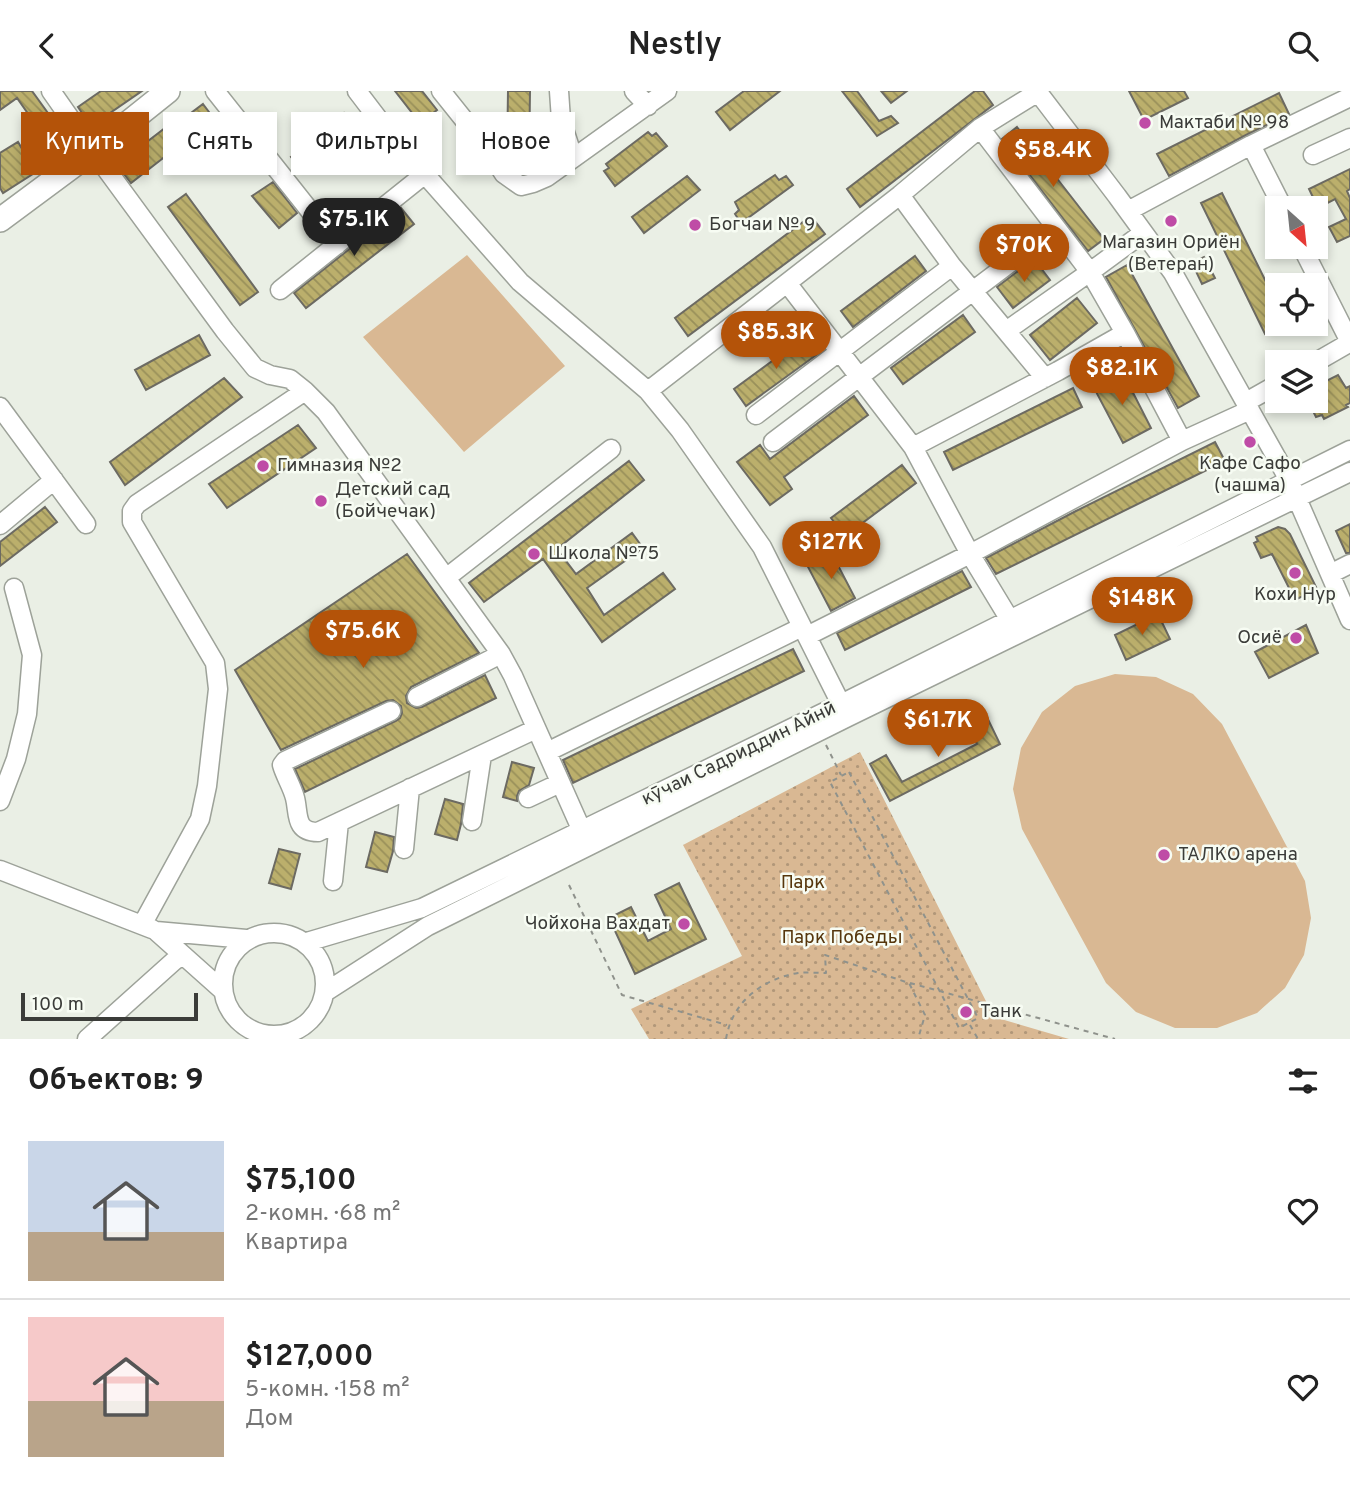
<!DOCTYPE html>
<html lang="ru">
<meta charset="utf-8">
<style>
:root{--surface:#fff;--page:#f2f2f2;--text:#222;--muted:#767676;--line:#e0e0e0;--accent:#b45309}
body{margin:0;font-family:Overpass,sans-serif;background:var(--page);color:var(--text);height:100vh;display:flex;flex-direction:column;font-size:26px;white-space:nowrap}
*{box-sizing:border-box;margin:0}
p{font-size:23px;color:var(--muted)}
.icon{flex:none;width:38px;height:38px;fill:none;stroke:currentColor;stroke-width:2;stroke-linecap:round;stroke-linejoin:round}
.map{position:relative;height:948px;overflow:hidden}
.drawer{display:flex;flex-direction:column;background:var(--surface);flex:1}
.drawer>*{flex:none}
.banner{position:absolute;left:21px;top:21px;width:700px;height:63px;display:flex;gap:14px}
.needle{width:46px;rotate:153deg}
.fabs{position:absolute;left:1265px;top:105px;display:grid;gap:14px}
.fabs a{display:grid;place-items:center;width:63px;height:63px;border-radius:0px;background:var(--surface);box-shadow:0 4px 10px #0003;font-size:35px}
.scale{position:absolute;left:21px;bottom:18px;width:177px;box-sizing:border-box;padding-left:7px;border:4px solid #3b3c39;border-top:0;font-size:19px;line-height:24px;white-space:nowrap;color:#3b3c39;-webkit-text-stroke:5px #f7fcf3;paint-order:stroke}
.price{position:absolute;translate:-50% -60px;padding:0 16px;border-radius:24px;background:var(--accent);color:#fff;font-size:23px;line-height:46px;filter:drop-shadow(0 2px 4px #0008)}
.price::after{content:'';position:absolute;left:50%;top:42px;width:21px;height:16px;margin-left:-10px;background:inherit;clip-path:polygon(0 0,100% 0,50% 100%)}
.price.active{background:#222;color:#fff}
ul{padding:0;list-style:none}
li{display:flex;align-items:center;gap:21px;height:175px;padding:0 28px}
li+li{border-top:2px solid var(--line)}
li span{display:grid;place-items:center;flex:none;width:196px;height:140px;border-radius:0px;color:#555}
li>.icon{margin-inline-start:auto}
span .icon{width:84px;height:84px;fill:#fffc;stroke-width:1}
li b{font-size:30px}
h2{display:flex;justify-content:space-between;align-items:center;height:84px;padding:0 28px;font-size:30px}
.chip{padding:0 24px;border-radius:0px;background:var(--surface);box-shadow:0 4px 10px #0003;font-size:24px;line-height:63px}
.chip.active{background:var(--accent);color:#fff}
header{display:flex;justify-content:space-between;align-items:center;height:91px;padding:0 28px;background:var(--surface);font-size:32px;font-weight:600}
.map>svg:first-child{display:block}
.grass{fill:#d9b893}
.park{fill:url(#park-dots)}
.building{fill:url(#building-back-hatch);stroke:#6c6a62;stroke-width:2}
.lines{fill:none;stroke-linecap:round;stroke-linejoin:round}
.minor-casing{stroke:#9da299;stroke-width:21}
.major-casing{stroke:#9da299;stroke-width:26}
.path{stroke:#8f928c;stroke-width:2;stroke-dasharray:5 5;stroke-linecap:butt}
.minor{stroke:#fff;stroke-width:18}
.major{stroke:#fff;stroke-width:23}
.poi-dot{fill:#bf4ca6;stroke:#f7fcf3;stroke-width:2.5}
.labels{text-anchor:middle;dominant-baseline:central;stroke-width:5;stroke-linejoin:round;paint-order:stroke}
.poi-label{font-size:19px;fill:#3b3c39;stroke:#f7fcf3;text-anchor:start}
.street-label{font-size:19px;fill:#3b3c39;stroke:#f7fcf3}
.park-label{font-size:19px;fill:#56360c;stroke:#f7fcf3}
</style>
<header><svg class="icon" aria-label="back" viewBox="0 0 24 24"><path d="M15 5l-7 7 7 7"/></svg>Nestly<svg class="icon" aria-label="search" viewBox="0 0 24 24"><circle cx="10" cy="10" r="6"/><path d="M15 15l6 6"/></svg></header>
<div class="map">
<svg width="1350" height="948" viewBox="0 0 1350 948">
<defs>
<pattern id="park-dots" width="8" height="8" patternUnits="userSpaceOnUse" patternTransform="scale(1.75)"><rect width="8" height="8" fill="#d9b893"/><path d="M2 2h.1M6 6h.1" fill="none" stroke="#b19779" stroke-width="1.8" stroke-linecap="round"/></pattern>
<pattern id="building-back-hatch" width="6" height="6" patternUnits="userSpaceOnUse" patternTransform="scale(1.75)"><rect width="6" height="6" fill="#bbaf6c"/><path d="M-1 5l2 2M0 0l6 6M5-1l2 2" fill="none" stroke="#99905a"/></pattern>
</defs>
<rect width="100%" height="100%" fill="#eaefe5"/>
<!-- grass -->
<path class="grass" d="M467,164L565,275L464,361L363,246Z
M1115,583L1156,586L1193,603L1222,633L1305,790L1311,827L1304,864L1285,897L1257,922L1217,937H1175L1136,921L1106,892L1022,738L1013,698L1021,657L1042,621L1075,595Z"/>
<!-- park -->
<path class="park" d="M860,661L994,926L1069,948H649L631,918L742,865L683,754Z"/>
<!-- building -->
<path class="building" d="M0,0H32L71,54L34,78L36,81L3,102L0,97V62L18,51L24,61L45,47L17,7L0,19Z
M101,0H142L91,35L78,16Z
M395,0H422L437,19L420,32Z
M508,0H530L529,73L511,72L507,67Z
M744,0H780L730,39L716,21Z
M842,0H857L879,30L891,25L898,32L877,45Z
M881,0H907L891,12Z
M975,0H983L993,14L860,116L847,98Z
M1129,0H1184L1188,7L1144,29Z
M1279,2L1289,23L1246,44L1169,85L1157,63Z
M203,13L221,37L193,59L185,50L131,92L117,74L165,37L167,40Z
M344,22L356,37L302,79L291,66L300,59L295,53L329,26L333,31Z
M1017,36L1104,148L1088,160L1002,48Z
M648,41L652,45L656,42L667,55L615,95L604,80L609,77L606,73Z
M1350,78V98L1347,100L1350,107V145L1337,151L1329,136L1346,128L1335,108L1318,117L1309,98Z
M775,84L779,89L786,85L793,94L741,132L735,123L739,119L735,111Z
M687,85L700,99L644,142L632,126Z
M273,91L297,122L279,137L252,105Z
M1222,102L1278,215V237L1265,243L1201,112Z
M186,103L258,201L240,214L168,116Z
M401,117L414,133L306,217L294,202Z
M811,125L825,143L688,245L675,227Z
M915,165L926,180L853,236L841,220Z
M1204,166L1215,187L1202,193L1192,172Z
M1034,168L1050,189L1013,217L997,196Z
M1127,174L1199,305L1178,317L1106,186Z
M1077,207L1097,232L1050,269L1030,244Z
M963,224L975,241L903,293L891,277Z
M199,244L210,264L146,299L135,279Z
M806,245L819,262L746,315L734,298Z
M1122,280L1151,337L1123,352L1093,295Z
M1338,284L1346,297L1350,295V312L1346,314L1348,316L1324,328L1322,324L1316,326L1308,310H1316V295Z
M224,287L242,306L125,394L110,371Z
M1073,297L1082,316L953,379L944,361Z
M854,305L868,324L784,386L792,398L770,414L737,371L760,354L770,368Z
M298,334L316,357L227,417L209,393Z
M1215,351L1225,370L996,483L986,467L1076,420Z
M629,370L644,389L557,458L576,483L632,442L643,457L587,497L604,524L663,482L675,498L602,551L543,468L484,511L469,492Z
M902,374L916,392L845,445L831,427Z
M45,416L57,431L0,475V451Z
M1350,433V462H1346L1336,440Z
M1278,436L1285,438L1290,443L1317,498L1295,509L1272,463L1261,467L1254,452L1258,450L1256,446Z
M831,461L855,507L831,520L807,474Z
M407,463L479,562L411,596L406,605L407,612L416,617L422,616L485,584L496,607L305,701L295,678L396,630L400,627L402,622L401,615L393,609L386,610L281,659L235,579Z
M962,480L971,496L845,559L837,542Z
M1158,523L1170,548L1126,569L1115,544Z
M1306,534L1318,562L1269,587L1255,561Z
M793,558L804,580L573,692L563,669Z
M982,616L1000,653L890,710L870,673L886,664L902,691L977,653L963,624Z
M512,671L534,677L529,694L519,700L517,705V710L503,706Z
M445,708L463,713L461,733L457,749L435,743Z
M375,741L394,746L393,760L387,781L366,776Z
M279,758L300,763L291,798L269,792Z
M679,792L706,848L635,883L609,827L631,816L648,850L671,838L655,804Z"/>
<g class="lines">
<!-- minor casing -->
<g class="minor-casing">
<path id="minor" d="M51,0L93,60L225,240L255,277L270,284L290,288L305,300L326,321L501,563L513,585L586,749
M215,0L337,154
M357,0L392,46L520,191L648,300L680,339L762,456L846,623
M441,0L489,60L504,83L521,95L533,92L547,86L667,0
M559,0L561,29L573,66
M634,0L648,15
M1037,0L1117,105L1173,182L1289,389L1350,529
M980,37L1090,181L1006,240
M1251,54L1350,6
M1313,64L1350,47
M900,104L952,175
M1128,120L1251,54L1283,117
M1302,156L1350,251
M787,192L913,356
M280,199L425,83
M1125,242L1182,350L1250,319
M1316,271L1349,252
M648,300L900,104L980,37L1038,1
M1246,311L1278,293
M0,316L86,433
M756,324L952,175L1045,287
M773,351L1056,137
M0,434L54,389
M1330,483L1350,473
M446,487L611,358
M1010,529L970,463L913,356L1058,280L1125,242L1090,181L1143,142
M807,545L970,463L1182,350
M417,606L501,563
M391,620L285,670L282,674C285,685 292,695 295,707C299,722 294,741 318,741L536,638
M547,661L802,536
M528,707L560,692
M0,710L16,668L27,623L32,564L14,497
M472,730L482,664
M404,758L410,697
M0,779L152,838
M333,790L339,731
M142,834L200,728L207,695L218,598L215,572L132,431V420L137,413L305,300
M223 893a51 51 0 1 1 102 0a51 51 0 1 1-102 0Z
M307,851L422,817L841,613L1350,359
M221,898L156,840L246,848
M327,900L428,835L848,626L1350,381
M87,948L174,870L182,864"/>
</g>
<!-- major casing -->
<g class="major-casing">
<path id="major" d="M0,129L93,60L168,0"/>
</g>
<!-- path -->
<path class="path" d="M826,654L841,684
M849,681L978,927L959,937L830,691Z
M569,794L622,904L727,934
M910,892L1115,948
M970,934L978,948
M726,948C732,911 762,888 798,882C807,881 817,882 826,882L825,864L909,892L925,924L918,948"/>
<!-- minor -->
<use href="#minor" class="minor"/>
<!-- major -->
<use href="#major" class="major"/>
</g>
<!-- markers -->
<g class="poi-dot">
<circle cx="1145" cy="32" r="7"/>
<circle cx="1171" cy="130" r="7"/>
<circle cx="695" cy="134" r="7"/>
<circle cx="1250" cy="351" r="7"/>
<circle cx="263" cy="375" r="7"/>
<circle cx="321" cy="410" r="7"/>
<circle cx="534" cy="463" r="7"/>
<circle cx="1295" cy="482" r="7"/>
<circle cx="1296" cy="547" r="7"/>
<circle cx="1164" cy="764" r="7"/>
<circle cx="684" cy="833" r="7"/>
<circle cx="966" cy="921" r="7"/>
</g>
<g class="labels">
<!-- poi labels -->
<g class="poi-label">
<text x="1159" y="32">Мактаби № 98</text>
<text x="709" y="134">Богчаи № 9</text>
<text x="1171" y="152" text-anchor="middle">Магазин Ориён<tspan x="1171" dy="22">(Ветеран)</tspan></text>
<text x="1250" y="373" text-anchor="middle">Кафе Сафо<tspan x="1250" dy="22">(чашма)</tspan></text>
<text x="277" y="375">Гимназия №2</text>
<text x="335" y="399">Детский сад<tspan x="335" dy="22">(Бойчечак)</tspan></text>
<text x="548" y="463">Школа №75</text>
<text x="1295" y="504" text-anchor="middle">Кохи Нур</text>
<text x="1282" y="547" text-anchor="end">Осиё</text>
<text x="1178" y="764">ТАЛКО арена</text>
<text x="670" y="833" text-anchor="end">Чойхона Вахдат</text>
<text x="980" y="921">Танк</text>
</g>
<!-- street labels -->
<g class="street-label">
<text transform="translate(739 663) rotate(-26)">кӯчаи Садриддин Айнӣ</text>
</g>
<!-- park labels -->
<g class="park-label">
<text x="803" y="792">Парк</text>
<text x="842" y="847">Парк Победы</text>
</g>
</g>
</svg>
<div class="fabs">
<a><svg class="needle" viewBox="-14 -14 28 28"><path d="M0-13l5 13h-10z" fill="#e53935"/><path d="M0 13l5-13h-10z" fill="#767676"/></svg></a>
<a><svg class="icon" aria-label="locate" viewBox="0 0 24 24"><circle cx="12" cy="12" r="6"/><path d="M12 2v4M12 18v4M2 12h4M18 12h4"/></svg></a>
<a><svg class="icon" aria-label="layers" viewBox="0 0 24 24"><path d="M12 4l9 5-9 5-9-5zM3 14l9 5 9-5"/></svg></a>
</div>
<div class="scale">100 m</div>
<b class="price" style="left:1053px;top:98px">$58.4K</b>
<b class="price active" style="left:354px;top:167px">$75.1K</b>
<b class="price" style="left:1024px;top:193px">$70K</b>
<b class="price" style="left:776px;top:280px">$85.3K</b>
<b class="price" style="left:1122px;top:316px">$82.1K</b>
<b class="price" style="left:831px;top:490px">$127K</b>
<b class="price" style="left:1142px;top:546px">$148K</b>
<b class="price" style="left:363px;top:579px">$75.6K</b>
<b class="price" style="left:938px;top:668px">$61.7K</b>
<div class="banner">
<a class="chip active">Купить</a>
<a class="chip">Снять</a>
<a class="chip">Фильтры</a>
<a class="chip">Новое</a>
</div>
</div>
<section class="drawer">
<h2>Объектов: 9<svg class="icon" aria-label="filters" viewBox="0 0 24 24"><path d="M4 7h16M4 17h16"/><circle cx="9" cy="7" r="2"/><circle cx="15" cy="17" r="2"/></svg></h2>
<ul>
<li><span style="background:linear-gradient(#c9d6e8 65%,#b9a48a 0)"><svg class="icon" aria-label="home" viewBox="0 0 24 24"><path d="M3 11l9-7 9 7M6 9v11h12V9"/></svg></span><div><b>$75,100</b><p>2-комн. · 68 m²</p><p>Квартира</p></div><svg class="icon" aria-label="heart" viewBox="0 0 24 24"><path d="M12 20l-8-8c-3-5 5-10 8-4 3-6 11-1 8 4z"/></svg></li>
<li><span style="background:linear-gradient(#f6c9c9 60%,#b9a48a 0)"><svg class="icon" aria-label="home" viewBox="0 0 24 24"><path d="M3 11l9-7 9 7M6 9v11h12V9"/></svg></span><div><b>$127,000</b><p>5-комн. · 158 m²</p><p>Дом</p></div><svg class="icon" aria-label="heart" viewBox="0 0 24 24"><path d="M12 20l-8-8c-3-5 5-10 8-4 3-6 11-1 8 4z"/></svg></li>
</ul>
</section>
